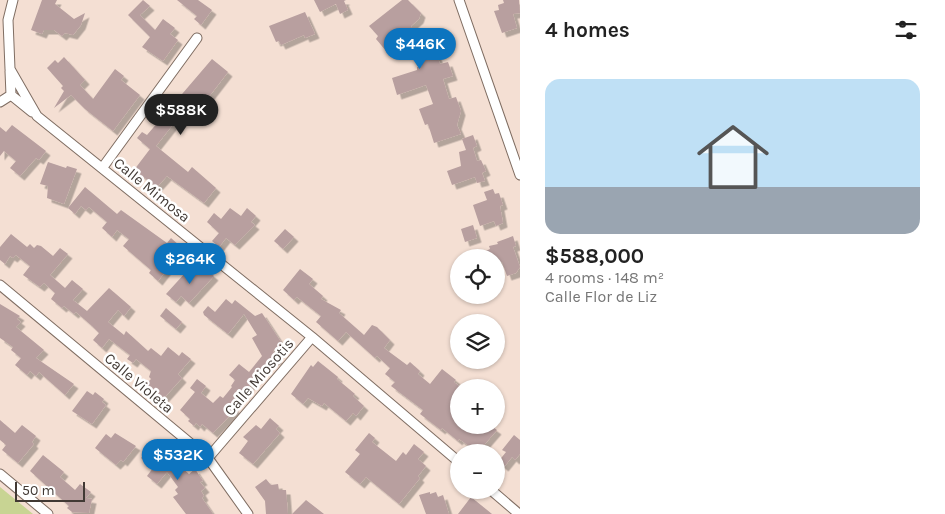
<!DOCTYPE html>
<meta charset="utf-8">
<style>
:root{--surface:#fff;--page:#f6f6f6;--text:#222;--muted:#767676;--accent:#0c74bf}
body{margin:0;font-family:Karla,sans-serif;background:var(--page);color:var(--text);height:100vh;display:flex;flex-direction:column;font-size:19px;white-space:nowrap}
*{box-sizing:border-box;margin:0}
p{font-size:16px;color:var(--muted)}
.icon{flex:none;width:28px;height:28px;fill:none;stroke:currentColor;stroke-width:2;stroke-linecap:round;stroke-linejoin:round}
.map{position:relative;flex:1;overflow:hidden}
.panel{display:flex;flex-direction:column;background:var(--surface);width:425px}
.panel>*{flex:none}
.fabs{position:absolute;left:450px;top:249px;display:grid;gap:10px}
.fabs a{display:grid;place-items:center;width:55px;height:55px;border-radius:50%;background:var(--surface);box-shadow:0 1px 4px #0004;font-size:25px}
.scale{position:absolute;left:15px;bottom:12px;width:70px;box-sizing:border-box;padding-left:5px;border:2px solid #413934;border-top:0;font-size:14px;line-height:18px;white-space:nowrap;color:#413934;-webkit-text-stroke:4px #fff;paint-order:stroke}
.price{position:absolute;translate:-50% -42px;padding:0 11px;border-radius:18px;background:var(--accent);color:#fff;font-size:16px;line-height:32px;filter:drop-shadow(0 1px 2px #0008)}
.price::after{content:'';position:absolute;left:50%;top:30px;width:15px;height:11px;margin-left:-8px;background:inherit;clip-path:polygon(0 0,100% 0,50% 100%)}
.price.current{background:#222;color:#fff}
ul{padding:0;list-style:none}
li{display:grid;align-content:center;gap:10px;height:265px;padding:0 25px}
li span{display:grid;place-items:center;height:155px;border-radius:15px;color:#555}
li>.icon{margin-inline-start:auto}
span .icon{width:90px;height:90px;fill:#fffc;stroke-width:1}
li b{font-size:21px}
h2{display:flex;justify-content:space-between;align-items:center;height:60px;padding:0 25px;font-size:21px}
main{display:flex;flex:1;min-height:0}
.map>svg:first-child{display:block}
.green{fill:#c8d493}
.building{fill:#b89f9f;filter:url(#shadow)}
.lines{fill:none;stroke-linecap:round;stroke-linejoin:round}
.minor-casing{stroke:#7f6d62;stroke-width:11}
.minor{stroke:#fff;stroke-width:9}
.labels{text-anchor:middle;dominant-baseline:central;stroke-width:5;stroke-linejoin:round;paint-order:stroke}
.street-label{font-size:15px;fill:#413934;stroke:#fff}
</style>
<main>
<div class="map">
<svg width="520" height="514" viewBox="0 0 520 514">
<defs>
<filter id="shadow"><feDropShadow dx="4.5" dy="4.5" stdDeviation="0" flood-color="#0004"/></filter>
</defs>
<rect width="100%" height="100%" fill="#f4dfd3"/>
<!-- green -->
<path class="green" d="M0,487L33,514H0Z"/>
<!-- building -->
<path class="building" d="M42,0H57L55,4L74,19L85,13L81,25L73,35L65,33L62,36L54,30H44L42,34L31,30Z
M143,0L150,6L140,15L155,30L163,19L175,28L170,34L178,40L163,61L142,47L150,37L128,15Z
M177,0H198L212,10L201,25L194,19L197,16Z
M314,0H346L344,1L348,10L340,14L336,4L320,12Z
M402,0H408L421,13L419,19L411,26L424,50L431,47L433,53L436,52L440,64L448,62L453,76L443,79L449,99L456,97L461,111L457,125L461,134L434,143L428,124L425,125L419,109L433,104L426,85L397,95L392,78L417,70V67L422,66L415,44L387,52L376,39L378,36L369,26Z
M503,0H519L520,13L513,14L517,28L502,33L494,11L499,10L498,5L504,3Z
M305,12L315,34L305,38L304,35L281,45L279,41L276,42L269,26Z
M64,57L85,80L80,85L93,99L115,69L124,76L121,80L140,95L113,131L85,109L71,95L54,108L64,91L61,88L63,86L47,68L55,60L58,63Z
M212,59L228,72L191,120L182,113L156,146L188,172L192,167L216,188L204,203L167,176L157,187L134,170L150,149L137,138L142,132L147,135Z
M12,125L46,151L39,160L36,158L20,176L10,168L16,161L4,151L0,156V127L6,132Z
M473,135L477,146L473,148L477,161L481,160L486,171L482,173L485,181L477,183L475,177L452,185L447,171L461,166L459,152L466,150L462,139Z
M48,162L66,168L67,166L77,169L64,204L47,198L48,186L40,184Z
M85,187L117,214L121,210L167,243L171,238L180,246L172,255L176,258L158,281L149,273L151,270L123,246L129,239L117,230L112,237L102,228L107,222L89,207L86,210L81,206L75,214L68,208Z
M493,189L495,194L499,193L503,205L500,206L503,223L496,226L494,221L480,226L473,205L487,200L484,192Z
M230,208L241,216L247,208L256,216L251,222L255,225L235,245L226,238L219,247L212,241L219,233L207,222L214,213L221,219Z
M473,225L477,238L465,242L461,229Z
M285,229L294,237L283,249L274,241Z
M11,234L27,247L30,244L34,248L37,245L41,246L53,256L60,248L68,254L50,275L65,288L72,280L83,289L73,300L87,311L109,288L131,307L124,316L118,310L108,322L124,335L126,331L148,351L151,348L161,356L168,347L179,356L182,352L191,359L178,374L182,378L164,398L145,385L151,379L149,377L151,371L136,359L133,363L127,359L130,355L109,339L102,348L93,340L99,333L92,326L76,312L74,314L64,306L62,308L51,299L55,293L44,283L40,287L23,275L30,266L16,255L13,258L10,256L5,264L0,260V247Z
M513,236L516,246L513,247L520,267L516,273L507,276L502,262L496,264V258H470L490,249L489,246L498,244L497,242Z
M195,267L200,271L203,267L214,276L189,303L181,296L176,302L166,294L186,272Z
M300,269L313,279L309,284L323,296L321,299L341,310L339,313L364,335L372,325L377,327L390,340L384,348L407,365L410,362L420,371L418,374L430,384L442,369L456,380L454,382L459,386V425H490L497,430L478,452L459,439L458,441L442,428L441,430L420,414L423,410L391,386L395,382L385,374L390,368L377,356L375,358L346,332L338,341L316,322L321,316L297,297L294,300L283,290Z
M226,299L232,304L235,300L255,316L262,313L283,345L273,351L278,359L266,365L233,407L236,409L213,433L202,424L200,427L196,423L194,426L188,421L190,419L180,410L195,392L190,388L197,379L206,386L201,393L213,403L220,396L223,398L232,387L231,386L235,380L229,375L239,364L249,372L262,356L252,338L257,335L244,314L228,334L204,315L203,312L208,306L215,312Z
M0,304L20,316L17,319L21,322L16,327L44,350L36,358L74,384L65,395L39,372L36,376L30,371L27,375L15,365L21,358L11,350L13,347L0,338Z
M166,308L182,322L176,329L160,316Z
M318,361L338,377L337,379L355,394L353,396L364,406L356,416L353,413L346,421L324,403L322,406L308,398L303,404L291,394L311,365L313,367Z
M87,391L93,395L95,392L104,399L102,402L106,405L92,424L72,411Z
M270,418L279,426L276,429L280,433L253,464L239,453L248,441L243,437L256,425L261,429Z
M0,420L15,433L22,425L36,436L32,442L34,444L18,463L2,450L6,445L0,440Z
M115,433L136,446L123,462L121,460L116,465L95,448L106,434L111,438Z
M369,433L375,438L372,442L396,461L403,452L406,455L414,444L424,452L418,459L426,466L418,476L420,478L399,504L366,477L360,484L345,472L360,454L355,450Z
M514,435L520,440V454L515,460L512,457L504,467L498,462L506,452L502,450Z
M155,442L165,450L163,452L189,474L195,469L203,481L200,482L205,488L201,491L204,496L202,498L213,514H186L173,497L178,494L175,490L178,487L167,472L157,484L147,476L153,468L141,458Z
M43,455L64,472L60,477L75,490L80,484L91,492L86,498L92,499L89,513L72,512L67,508L69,506L30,471Z
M266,479L271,485L278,484L279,490H286L288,514H266L265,501L255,487Z
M430,492V494L436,492L438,497L443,495L449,514H426L419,495Z
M471,497L492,514H458Z
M306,500L324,514H292Z"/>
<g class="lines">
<!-- minor casing -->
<g class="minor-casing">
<path id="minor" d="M13,0L8,20L10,69L37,116L312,337L459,462
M459,0L520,175
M10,71L11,95
M11,95L32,112
M0,102L11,95
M103,167L197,38
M0,285L208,458L248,514
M208,458L312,337
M0,474L48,514
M491,490L519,514"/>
</g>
<!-- minor -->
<use href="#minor" class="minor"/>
</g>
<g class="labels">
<!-- street labels -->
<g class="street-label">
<text transform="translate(152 190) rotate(39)">Calle Mimosa</text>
<text transform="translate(259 377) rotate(-49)">Calle Miosotis</text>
<text transform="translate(139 383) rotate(40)">Calle Violeta</text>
</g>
</g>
</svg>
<div class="fabs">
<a><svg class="icon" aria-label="locate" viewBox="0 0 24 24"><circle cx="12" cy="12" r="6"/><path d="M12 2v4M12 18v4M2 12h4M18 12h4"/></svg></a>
<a><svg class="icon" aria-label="layers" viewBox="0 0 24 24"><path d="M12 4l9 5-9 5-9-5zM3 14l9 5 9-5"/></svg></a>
<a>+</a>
<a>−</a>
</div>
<div class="scale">50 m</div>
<b class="price" style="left:420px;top:70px">$446K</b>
<b class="price current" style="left:181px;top:136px">$588K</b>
<b class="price" style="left:190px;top:285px">$264K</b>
<b class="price" style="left:178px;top:481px">$532K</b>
</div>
<section class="panel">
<h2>4 homes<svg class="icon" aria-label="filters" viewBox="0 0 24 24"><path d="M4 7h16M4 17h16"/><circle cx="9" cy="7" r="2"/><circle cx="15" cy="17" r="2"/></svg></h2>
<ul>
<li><span style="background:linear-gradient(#bfe0f5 70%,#9aa5b1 0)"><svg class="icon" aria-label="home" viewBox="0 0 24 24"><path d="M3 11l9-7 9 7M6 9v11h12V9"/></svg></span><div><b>$588,000</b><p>4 rooms · 148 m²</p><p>Calle Flor de Liz</p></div></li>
</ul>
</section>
</main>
